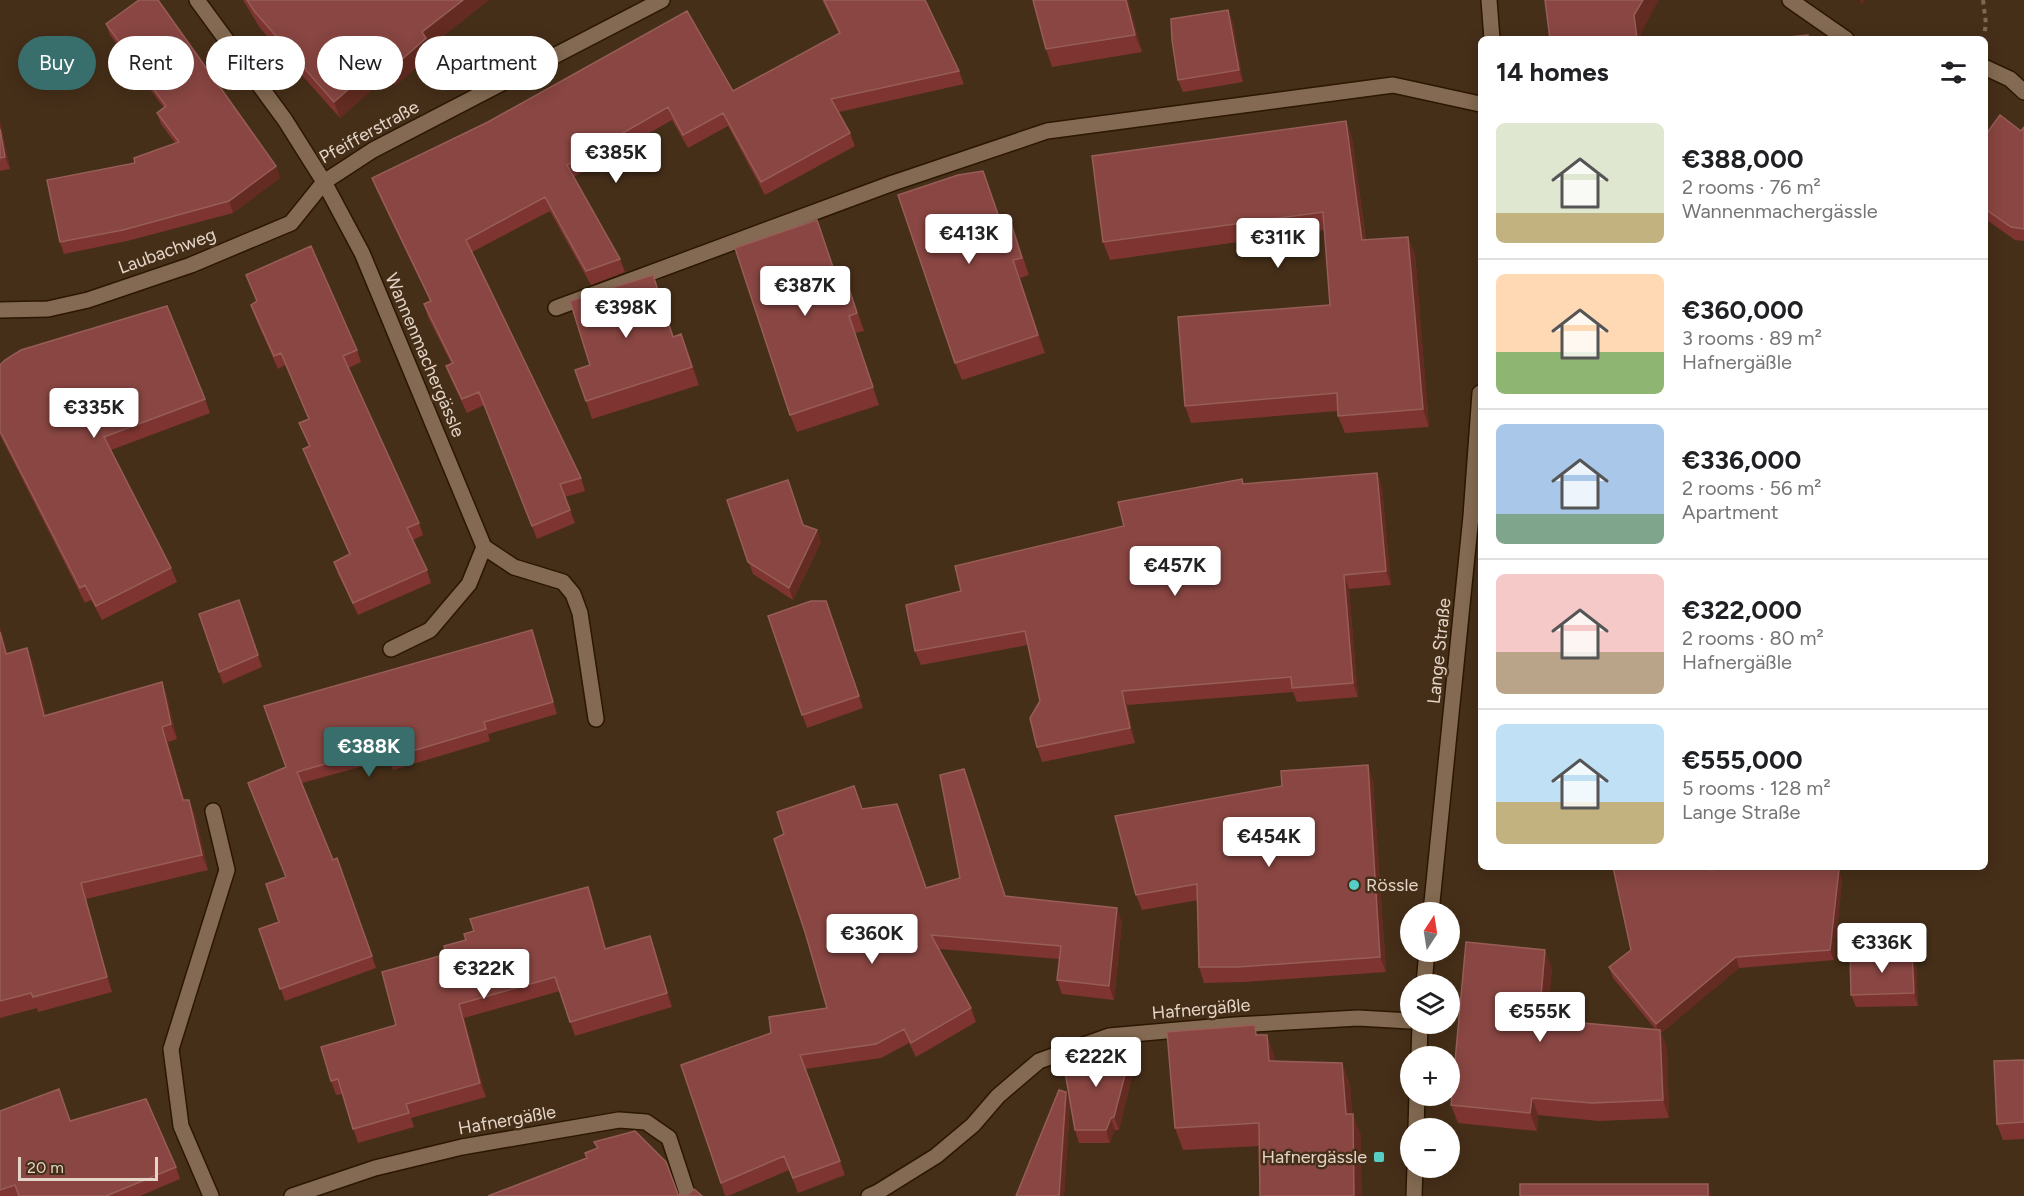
<!DOCTYPE html>
<meta charset="utf-8">
<style>
:root{--surface:#fff;--page:#f2f2f2;--text:#202124;--muted:#757577;--line:#e0e0e0;--accent:#386f6c}
body{margin:0;font-family:Figtree,sans-serif;background:var(--page);color:var(--text);height:100vh;display:flex;flex-direction:column;font-size:22px;white-space:nowrap}
*{box-sizing:border-box;margin:0}
p{font-size:20px;color:var(--muted)}
.icon{flex:none;width:33px;height:33px;fill:none;stroke:currentColor;stroke-width:2;stroke-linecap:round;stroke-linejoin:round}
.map{position:relative;flex:1;overflow:hidden}
.sheet{position:absolute;left:1478px;top:36px;width:510px;height:834px;display:flex;flex-direction:column;background:var(--surface);border-radius:9px;box-shadow:0 3px 15px #0003}
.sheet>*{flex:none}
.hud{position:absolute;left:18px;top:36px;width:570px;height:54px;display:flex;gap:12px}
.needle{width:39px;rotate:12deg}
.controls{position:absolute;left:1400px;top:902px;display:grid;gap:12px}
.controls a{display:grid;place-items:center;width:60px;height:60px;border-radius:50%;background:var(--surface);box-shadow:0 3px 15px #0003;font-size:30px}
.scale{position:absolute;left:18px;bottom:15px;width:140px;box-sizing:border-box;padding-left:6px;border:3px solid #e4d5c8;border-top:0;font-size:16px;line-height:21px;white-space:nowrap;color:#e4d5c8;-webkit-text-stroke:4px #462f19;paint-order:stroke}
.price{position:absolute;translate:-50% -51px;padding:0 14px;border-radius:6px;background:#fff;color:#222;font-size:20px;line-height:39px;filter:drop-shadow(0 2px 3px #0008)}
.price::after{content:'';position:absolute;left:50%;top:36px;width:18px;height:14px;margin-left:-9px;background:inherit;clip-path:polygon(0 0,100% 0,50% 100%)}
.price.on{background:var(--accent);color:#fff}
ul{padding:0;list-style:none}
li{display:flex;align-items:center;gap:18px;height:150px;padding:0 18px}
li+li{border-top:2px solid var(--line)}
li span{display:grid;place-items:center;flex:none;width:168px;height:120px;border-radius:9px;color:#555}
li>.icon{margin-inline-start:auto}
span .icon{width:72px;height:72px;fill:#fffc;stroke-width:1}
li b{font-size:26px}
h2{display:flex;justify-content:space-between;align-items:center;height:72px;padding:0 18px;font-size:26px}
.chip{padding:0 21px;border-radius:27px;background:var(--surface);box-shadow:0 3px 15px #0003;font-size:21px;line-height:54px}
.chip.on{background:var(--accent);color:#fff}
.map>svg:first-child{display:block}
.lines{fill:none;stroke-linecap:round;stroke-linejoin:round}
.service-casing{stroke:#2b1702;stroke-width:18}
.minor-casing{stroke:#2b1702;stroke-width:18}
.tertiary-casing{stroke:#2b1702;stroke-width:18}
.path{stroke:#7c6855;stroke-width:4;stroke-dasharray:4.5 4.5;stroke-linecap:butt}
.service{stroke:#846a52;stroke-width:15}
.minor{stroke:#846a52;stroke-width:15}
.tertiary{stroke:#846a52;stroke-width:15}
.wall{fill:#7e3531}
.shaded-wall{fill:#632b21}
.building{fill:#894642;stroke:#975d57;stroke-width:1.5}
.poi-dot{fill:#55cec5;stroke:#462f19;stroke-width:2}
.labels{text-anchor:middle;dominant-baseline:central;stroke-width:5;stroke-linejoin:round;paint-order:stroke}
.street-label{font-size:18px;fill:#e4d5c8;stroke:#462f19}
.poi-label{font-size:18px;fill:#e4d5c8;stroke:#462f19;text-anchor:start}
</style>
<div class="map">
<svg width="2024" height="1196" viewBox="0 0 2024 1196">
<rect width="100%" height="100%" fill="#462f19"/>
<g class="lines">
<!-- service casing -->
<g class="service-casing">
<path id="service" d="M556,308L893,183L1047,131L1393,85L1480,104"/>
</g>
<!-- minor casing -->
<g class="minor-casing">
<path id="minor" d="M197,0L285,120L324,182L373,150L662,0
M1790,0L1846,39
M1984,67L2010,79L2024,92
M0,310L48,309L88,300L191,265L291,223L324,182L362,253L484,547L514,567L563,582L573,594L580,613L596,719
M391,649L430,630L469,584L484,547
M211,1196L181,1126L171,1049L227,870L213,811
M292,1196L375,1168L462,1147L619,1120L646,1122L669,1138L688,1196
M869,1196L878,1192L936,1156L973,1125L998,1096L1039,1061L1109,1036L1235,1025L1358,1018L1410,1021"/>
</g>
<!-- tertiary casing -->
<g class="tertiary-casing">
<path id="tertiary" d="M1489,0L1492,39
M1431,912L1471,516L1480,393
M1424,984L1427,951
M1419,1056L1420,1023
M1416,1128L1417,1095
M1414,1196L1415,1167"/>
</g>
<!-- path -->
<path class="path" d="M1983,0L1986,24L1984,35"/>
<!-- service -->
<use href="#service" class="service"/>
<!-- minor -->
<use href="#minor" class="minor"/>
<!-- tertiary -->
<use href="#tertiary" class="tertiary"/>
</g>
<!-- wall -->
<path class="wall" d="M243,0H489L430,46L432,54L396,85L387,76L340,118L260,28Z
M822,0H925L959,71L964,84L839,112L850,133L855,146L765,195L728,126L688,148L672,120L574,177L620,259L625,272L591,285L550,211L472,252L581,478L585,491L565,497L575,523L537,539L484,405L467,413L451,379L446,366L451,363L428,317L424,304L430,301L377,191L372,178L733,91L839,34Z
M1033,0H1128L1142,52L1052,67L1046,49Z
M1233,22L1243,82L1183,92L1178,80Z
M106,24L276,166L280,178L233,213L127,241L64,254L60,242L135,163L176,144L161,124L157,113L164,108L110,35Z
M0,121L10,169L0,171Z
M1346,121L1352,138L1366,240L1415,254L1429,427L1345,433L1338,416V411L1191,423L1185,406L1330,305L1324,230L1110,260L1103,242Z
M2024,127V241L2015,240L1984,218V137L2021,131Z
M989,189L1002,226L1011,223L1029,275L1020,278L1045,353L962,380L955,363Z
M246,275L357,350L361,362L349,368L419,523L423,535L413,540L427,570L431,583L358,615L338,574L334,562L349,554L308,462L303,449L309,447L299,423L309,419L285,365L278,369L255,317L251,305L257,302Z
M653,275L673,336L688,351L699,385L592,419L586,401L590,365Z
M846,279L864,331L855,333L879,405L797,432L790,415L838,281Z
M0,365L205,399L210,413L111,450L171,568L177,582L102,620L91,600L85,603L0,435Z
M1377,473L1382,487L1391,585L1349,589L1358,697L1297,702L1293,692L1127,705L1135,743L1042,762L1037,747L1040,701L1028,645L921,665L915,651L961,591L1124,526L1244,484Z
M727,500L817,530L821,542L793,600L753,574Z
M239,600L262,667L223,684L199,614Z
M826,601L863,708L807,728L768,616Z
M0,627L7,653L33,663L46,715L162,682L167,697L177,739L168,742L184,800L195,815L208,870L86,899L112,992L38,1012L37,1008L0,1018Z
M536,642L557,714L488,734L490,741L393,770L389,759L302,783L333,860L337,858L376,968L285,1001L259,929L279,922L286,877L248,783L286,767Z
M1373,781L1386,972L1244,982L1204,983L1199,967L1198,900L1142,910L1136,895Z
M969,783L1005,896L1122,922L1114,1000L1062,994L1057,980L1059,959L939,949L971,1008L976,1022L916,1057L909,1043L881,1058L805,1069L845,1175L798,1193L789,1170L728,1196H725L721,1183L771,1033L827,1008L784,834L862,809L926,888L960,878Z
M1711,870L1842,880L1834,960L1739,968L1661,1033L1667,1048L1669,1118L1599,1121L1538,1115L1537,1131L1458,1123L1451,1105L1552,968L1547,1019L1656,1030L1613,978L1609,967L1631,950Z
M588,887L593,901L606,949L650,936L655,950L672,1007L575,1036L560,991L464,1018L486,1097L411,1118L414,1127L358,1143L342,1094L336,1095L331,1081L396,1025L447,954L466,940L474,931Z
M1916,964L1918,1006L1856,1007L1851,995Z
M1259,1035L1275,1057V1061L1342,1063L1350,1085L1352,1114L1361,1136L1259,1146L1183,1150L1175,1128Z
M1136,1060L1119,1130H1115L1110,1143H1079L1075,1130L1070,1104L1064,1196H1016L1066,1092L1070,1103Z
M2024,1060V1139L2003,1140L1997,1124Z
M0,1111L70,1121L176,1167L180,1179L140,1196H0Z"/>
<!-- shaded-wall -->
<path class="shaded-wall" d="M463,0H489L430,46L432,54L396,85L390,70L422,32Z
M1126,0H1128L1142,52L1135,35Z
M1643,0H1659L1641,33L1642,39H1637L1634,15Z
M1860,0H1865L1861,5Z
M1228,10L1233,22L1243,82L1239,70Z
M382,60L387,76L340,118L334,102Z
M0,121L1,123L10,169L5,157L0,129Z
M1346,121L1352,138L1368,258L1362,240Z
M276,166L280,178L233,213L229,201Z
M1408,237L1415,254L1429,427L1423,409Z
M1013,260L1020,278L1045,353L1038,335Z
M681,334L688,351L699,385L692,367Z
M1377,473L1382,487L1391,585L1386,571Z
M817,530L821,542L793,600L789,588Z
M1344,575L1349,589L1358,697L1353,683Z
M0,627L12,669L6,654L0,632Z
M532,630L536,642L557,714L553,702Z
M27,648L33,663L50,731L44,716Z
M162,682L167,697L177,739L171,724Z
M1122,691L1127,705L1135,743L1130,728Z
M162,727L168,742L189,815L183,800Z
M1368,765L1373,781L1386,972L1380,957Z
M964,769L969,783L1010,910L1005,896Z
M189,800L195,815L208,870L202,855Z
M1839,869L1842,880L1834,960L1830,950Z
M81,883L86,899L112,992L107,977Z
M588,887L593,901L610,963L605,949Z
M1117,908L1122,922L1114,1000L1109,986Z
M650,936L655,950L672,1007L667,993Z
M1545,950L1552,968L1546,1036L1539,1019Z
M1912,952L1916,964L1918,1006L1914,993Z
M1736,957L1739,968L1661,1033L1667,1048L1669,1118L1663,1100L1659,1034L1656,1024Z
M459,1004L464,1018L486,1097L480,1083Z
M1267,1035L1275,1057L1277,1083L1269,1061Z
M1132,1048L1136,1060L1119,1130L1114,1117Z
M1342,1063L1350,1085L1353,1120V1114L1361,1136L1362,1196H1354L1346,1114Z
M1066,1092L1070,1103L1064,1196H1059Z
M1532,1098L1538,1115L1537,1131L1530,1113Z
M1111,1118L1115,1130L1110,1143L1106,1130Z
M1708,1184L1712,1196H1708Z"/>
<!-- building -->
<path class="building" d="M139,0H158L276,166L229,201L123,230L60,242L47,180L135,163L134,158L179,142L157,113L166,106L106,24Z
M247,0H463L422,32L426,38L390,70L382,60L334,102L255,12Z
M824,0H925L959,71L831,99L850,133L761,182L723,113L683,135L668,107L567,165L620,259L586,271L545,197L466,240L581,478L560,484L570,510L532,526L479,392L462,399L446,366L453,363L424,304L431,301L372,178L488,122L687,11L733,91L840,33Z
M1033,0H1126L1135,35L1046,49Z
M1545,0H1643L1634,15L1637,39H1550Z
M1228,10L1239,70L1178,80L1172,40L1171,19Z
M1808,35V39H1768Z
M2000,115L2021,131L2024,127V229L2011,227L1984,208V137Z
M1346,121L1362,240L1408,237L1423,409L1338,416L1337,393L1185,406L1178,317L1330,305L1323,212L1103,242L1092,156Z
M0,129L5,157L0,158Z
M983,171L1002,226L1011,223L1022,258L1013,260L1038,335L955,363L898,195L958,175Z
M817,220L838,282L846,279L857,313L849,316L873,387L790,415L735,248Z
M311,246L357,350L343,356L419,523L407,528L427,570L353,603L334,562L350,554L303,449L310,446L299,423L309,419L281,353L274,356L251,305L257,301L246,275Z
M653,275L673,337L681,334L692,367L586,401L575,370L590,365L570,301Z
M167,306L205,399L104,437L171,568L96,606L85,585L80,588L0,431V365L5,360L21,350Z
M1377,473L1386,571L1344,575L1353,683L1292,688L1291,677L1122,691L1130,728L1037,747L1030,718L1040,701L1025,631L915,651L906,605L961,591L955,566L1124,526L1118,502L1242,479L1243,484Z
M788,480L803,525L817,530L789,588L748,562L727,500Z
M239,600L258,655L219,672L199,614Z
M811,601H826L859,696L802,715L768,616Z
M532,630L553,702L484,722L486,729L389,758L385,747L297,772L333,860L337,858L372,956L280,989L259,929L279,922L266,884L286,877L248,783L286,767L264,706Z
M0,632L6,654L27,648L44,716L162,682L171,724L162,727L183,800H189L202,855L81,883L107,977L33,997L31,993L0,1001Z
M1368,765L1380,957L1238,967H1199L1197,884L1136,895L1115,816L1282,786L1281,771Z
M964,769L1005,896L1117,908L1109,986L1057,980L1061,946L931,935L971,1008L911,1043L904,1029L876,1044L800,1055L840,1161L793,1178L784,1156L721,1183L681,1065L771,1033L769,1017L827,1008L805,932L774,839L784,834L777,812L854,786L862,809L897,804L926,888L960,878L940,775Z
M1613,867H1709L1710,870L1742,867H1826L1839,869L1830,950L1736,957L1656,1024L1609,967L1631,950Z
M588,887L605,949L650,936L667,993L570,1022L555,977L459,1004L480,1083L406,1104L409,1113L353,1129L338,1079L331,1081L321,1047L396,1025L382,972L447,954L444,946L466,940L464,934L474,931L470,919Z
M1466,942L1545,950L1539,1019L1660,1030L1663,1100L1592,1103L1532,1098L1530,1113L1451,1105Z
M1912,952L1914,993L1851,995L1850,954Z
M1255,1025L1256,1035H1267L1269,1061L1342,1063L1346,1114H1353L1354,1196H1260L1259,1123L1175,1128L1167,1032Z
M1132,1048L1114,1117L1111,1118L1106,1130H1075L1063,1060Z
M2024,1060V1122L1997,1124L1994,1061Z
M59,1089L70,1121L146,1099L176,1167L106,1196H19L15,1185L0,1190V1111Z
M1059,1090L1066,1092L1059,1196H1016Z
M635,1131L666,1162L678,1194L687,1196H488L587,1158L585,1153L598,1148L594,1142Z
M1520,1184H1708V1196H1520Z
M694,1189L702,1196H687Z"/>
<!-- markers -->
<g class="poi-dot">
<circle cx="1354" cy="885" r="6"/>
<rect x="1373" y="1151" width="12" height="12" rx="3"/>
</g>
<g class="labels">
<!-- street labels -->
<g class="street-label">
<text transform="translate(369 132) rotate(-29)">Pfeifferstraße</text>
<text transform="translate(167 251) rotate(-20)">Laubachweg</text>
<text transform="translate(425 355) rotate(67)">Wannenmachergässle</text>
<text transform="translate(1439 651) rotate(-84)">Lange Straße</text>
<text transform="translate(1201 1009) rotate(-5)">Hafnergäßle</text>
<text transform="translate(507 1120) rotate(-10)">Hafnergäßle</text>
</g>
<!-- poi labels -->
<g class="poi-label">
<text x="1366" y="885">Rössle</text>
<text x="1367" y="1157" text-anchor="end">Hafnergässle</text>
</g>
</g>
</svg>
<div class="controls">
<a><svg class="needle" viewBox="-14 -14 28 28"><path d="M0-13l5 13h-10z" fill="#e53935"/><path d="M0 13l5-13h-10z" fill="#757577"/></svg></a>
<a><svg class="icon" aria-label="layers" viewBox="0 0 24 24"><path d="M12 4l9 5-9 5-9-5zM3 14l9 5 9-5"/></svg></a>
<a>+</a>
<a>−</a>
</div>
<div class="scale">20 m</div>
<b class="price" style="left:616px;top:184px">€385K</b>
<b class="price" style="left:969px;top:265px">€413K</b>
<b class="price" style="left:1278px;top:269px">€311K</b>
<b class="price" style="left:805px;top:317px">€387K</b>
<b class="price" style="left:626px;top:339px">€398K</b>
<b class="price" style="left:94px;top:439px">€335K</b>
<b class="price" style="left:1175px;top:597px">€457K</b>
<b class="price on" style="left:369px;top:778px">€388K</b>
<b class="price" style="left:1269px;top:868px">€454K</b>
<b class="price" style="left:872px;top:965px">€360K</b>
<b class="price" style="left:1882px;top:974px">€336K</b>
<b class="price" style="left:484px;top:1000px">€322K</b>
<b class="price" style="left:1540px;top:1043px">€555K</b>
<b class="price" style="left:1096px;top:1088px">€222K</b>
<div class="hud">
<a class="chip on">Buy</a>
<a class="chip">Rent</a>
<a class="chip">Filters</a>
<a class="chip">New</a>
<a class="chip">Apartment</a>
</div>
<section class="sheet">
<h2>14 homes<svg class="icon" aria-label="filters" viewBox="0 0 24 24"><path d="M4 7h16M4 17h16"/><circle cx="9" cy="7" r="2"/><circle cx="15" cy="17" r="2"/></svg></h2>
<ul>
<li><span style="background:linear-gradient(#dfe7d0 75%,#c2b280 0)"><svg class="icon" aria-label="home" viewBox="0 0 24 24"><path d="M3 11l9-7 9 7M6 9v11h12V9"/></svg></span><div><b>€388,000</b><p>2 rooms · 76 m²</p><p>Wannenmachergässle</p></div></li>
<li><span style="background:linear-gradient(#ffd9b3 65%,#8fb573 0)"><svg class="icon" aria-label="home" viewBox="0 0 24 24"><path d="M3 11l9-7 9 7M6 9v11h12V9"/></svg></span><div><b>€360,000</b><p>3 rooms · 89 m²</p><p>Hafnergäßle</p></div></li>
<li><span style="background:linear-gradient(#a9c7e8 75%,#7fa58c 0)"><svg class="icon" aria-label="home" viewBox="0 0 24 24"><path d="M3 11l9-7 9 7M6 9v11h12V9"/></svg></span><div><b>€336,000</b><p>2 rooms · 56 m²</p><p>Apartment</p></div></li>
<li><span style="background:linear-gradient(#f6c9c9 65%,#b9a48a 0)"><svg class="icon" aria-label="home" viewBox="0 0 24 24"><path d="M3 11l9-7 9 7M6 9v11h12V9"/></svg></span><div><b>€322,000</b><p>2 rooms · 80 m²</p><p>Hafnergäßle</p></div></li>
<li><span style="background:linear-gradient(#bfe0f5 65%,#c2b280 0)"><svg class="icon" aria-label="home" viewBox="0 0 24 24"><path d="M3 11l9-7 9 7M6 9v11h12V9"/></svg></span><div><b>€555,000</b><p>5 rooms · 128 m²</p><p>Lange Straße</p></div></li>
</ul>
</section>
</div>
